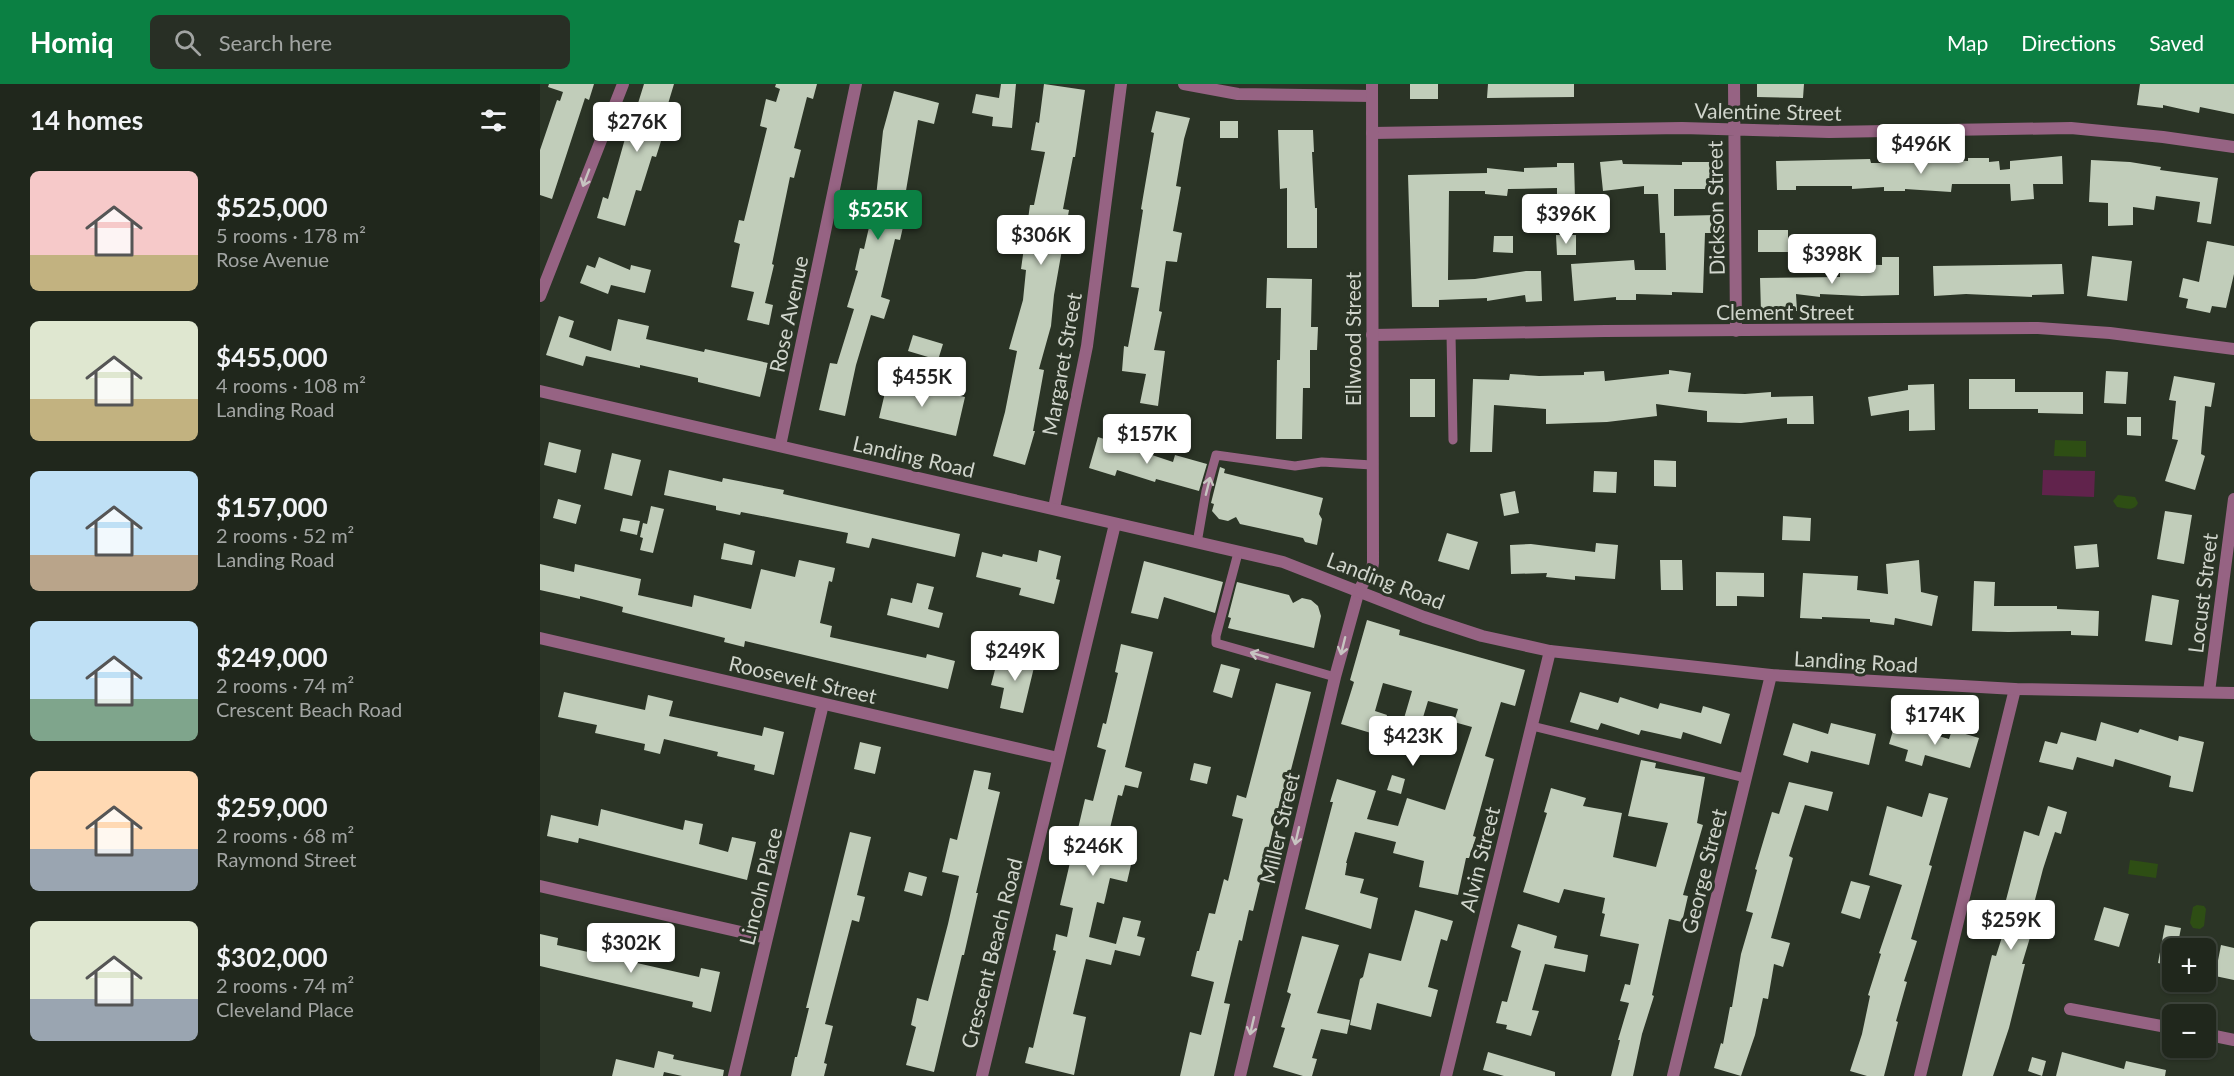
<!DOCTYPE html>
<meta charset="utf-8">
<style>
:root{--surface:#20271c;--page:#282f25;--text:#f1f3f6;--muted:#a2a5a3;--line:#3d443b;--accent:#0b8043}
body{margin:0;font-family:Lato,sans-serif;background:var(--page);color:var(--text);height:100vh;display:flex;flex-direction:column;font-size:22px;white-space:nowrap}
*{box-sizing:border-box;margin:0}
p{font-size:20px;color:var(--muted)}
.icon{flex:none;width:33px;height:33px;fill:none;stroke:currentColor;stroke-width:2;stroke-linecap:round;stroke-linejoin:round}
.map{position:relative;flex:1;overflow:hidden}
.sheet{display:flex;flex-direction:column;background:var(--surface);width:540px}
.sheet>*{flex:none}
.tools{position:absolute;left:1622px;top:854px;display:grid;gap:12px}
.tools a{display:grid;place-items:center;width:54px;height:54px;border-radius:9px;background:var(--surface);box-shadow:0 2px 4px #0004,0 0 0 2px var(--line);font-size:30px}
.price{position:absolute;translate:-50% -51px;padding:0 14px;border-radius:6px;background:#fff;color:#222;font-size:20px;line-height:39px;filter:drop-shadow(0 2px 3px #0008)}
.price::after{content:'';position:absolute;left:50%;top:36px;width:18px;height:14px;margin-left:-9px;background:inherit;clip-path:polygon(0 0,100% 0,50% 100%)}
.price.current{background:var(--accent);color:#fff}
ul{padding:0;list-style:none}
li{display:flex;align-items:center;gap:18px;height:150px;padding:0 30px}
li span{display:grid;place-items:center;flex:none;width:168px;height:120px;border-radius:9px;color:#555}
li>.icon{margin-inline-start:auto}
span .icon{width:72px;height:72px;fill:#fffc;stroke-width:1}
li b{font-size:26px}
h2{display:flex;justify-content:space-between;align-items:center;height:72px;padding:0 30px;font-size:26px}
header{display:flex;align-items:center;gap:36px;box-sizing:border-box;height:84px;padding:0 30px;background:var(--accent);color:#fff}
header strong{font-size:28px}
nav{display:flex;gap:33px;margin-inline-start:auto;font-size:21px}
.search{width:420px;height:54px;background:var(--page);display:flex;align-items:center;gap:15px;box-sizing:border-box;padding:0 21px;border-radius:9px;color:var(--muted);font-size:22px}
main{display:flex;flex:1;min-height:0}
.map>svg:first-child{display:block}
.green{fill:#61234c}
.water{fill:#2e4e14}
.building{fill:#c1cdba}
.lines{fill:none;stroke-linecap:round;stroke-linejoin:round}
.service{stroke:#966383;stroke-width:9}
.minor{stroke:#966383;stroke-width:12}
.tertiary{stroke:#966383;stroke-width:12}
.oneway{stroke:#c7c4c1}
.labels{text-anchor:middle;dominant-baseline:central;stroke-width:6;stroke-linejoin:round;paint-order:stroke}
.street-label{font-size:21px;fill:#d0d5cc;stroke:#2b3426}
</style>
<header>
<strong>Homiq</strong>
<div class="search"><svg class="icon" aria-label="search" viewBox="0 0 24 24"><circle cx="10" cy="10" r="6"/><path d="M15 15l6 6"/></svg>Search here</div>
<nav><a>Map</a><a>Directions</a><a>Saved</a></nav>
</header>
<main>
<section class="sheet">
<h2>14 homes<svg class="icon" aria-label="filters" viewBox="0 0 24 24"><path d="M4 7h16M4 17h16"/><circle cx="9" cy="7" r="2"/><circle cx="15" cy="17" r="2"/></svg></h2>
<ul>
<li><span style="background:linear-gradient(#f6c9c9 70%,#c2b280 0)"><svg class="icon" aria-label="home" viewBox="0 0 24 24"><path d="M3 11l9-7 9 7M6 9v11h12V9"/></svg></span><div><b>$525,000</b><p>5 rooms · 178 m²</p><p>Rose Avenue</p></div></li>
<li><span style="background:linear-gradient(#dfe7d0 65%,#c2b280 0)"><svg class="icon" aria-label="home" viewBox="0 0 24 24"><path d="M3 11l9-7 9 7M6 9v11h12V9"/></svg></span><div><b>$455,000</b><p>4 rooms · 108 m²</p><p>Landing Road</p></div></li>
<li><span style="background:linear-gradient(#bfe0f5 70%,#b9a48a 0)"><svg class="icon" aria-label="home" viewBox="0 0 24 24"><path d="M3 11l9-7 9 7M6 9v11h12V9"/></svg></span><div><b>$157,000</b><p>2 rooms · 52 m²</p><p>Landing Road</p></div></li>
<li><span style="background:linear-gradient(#bfe0f5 65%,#7fa58c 0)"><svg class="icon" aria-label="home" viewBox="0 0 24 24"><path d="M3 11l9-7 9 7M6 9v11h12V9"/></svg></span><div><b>$249,000</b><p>2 rooms · 74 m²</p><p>Crescent Beach Road</p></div></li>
<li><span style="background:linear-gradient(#ffd9b3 65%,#9aa5b1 0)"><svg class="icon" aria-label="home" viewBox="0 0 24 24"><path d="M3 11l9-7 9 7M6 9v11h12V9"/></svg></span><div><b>$259,000</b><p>2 rooms · 68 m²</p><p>Raymond Street</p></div></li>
<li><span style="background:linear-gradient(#dfe7d0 65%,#9aa5b1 0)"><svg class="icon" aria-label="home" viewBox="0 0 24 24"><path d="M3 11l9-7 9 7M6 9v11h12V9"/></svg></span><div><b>$302,000</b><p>2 rooms · 74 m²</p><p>Cleveland Place</p></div></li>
</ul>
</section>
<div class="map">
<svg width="1694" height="992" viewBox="0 0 1694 992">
<rect width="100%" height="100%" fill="#2b3426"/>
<!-- green -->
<path class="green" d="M1503,386L1555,387L1554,413L1502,411Z"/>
<!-- water -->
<path class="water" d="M1515,356L1546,357V373L1514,372Z
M1578,411L1595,413L1598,419C1594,428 1585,424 1577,423L1573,417Z
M1590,776L1618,780L1616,794L1588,790Z
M1657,821L1664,822L1666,825L1664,842L1660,845L1653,844L1650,839L1653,823Z"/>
<!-- building -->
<path class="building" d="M9,0H54L49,16L45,14L12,115L0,111V66L17,16L20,17L23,8L8,3Z
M104,0H134L118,53L122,54L116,73L112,72L101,107L96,106L85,142L57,134L63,113L68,115L88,44L90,45Z
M236,0H277L273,15L267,13L254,64L261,66L254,94L250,93L232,180L234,181L225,219L233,221L229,241L207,236L214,208L191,203L200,160L194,158L199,136L204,137L227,44L220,42L226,15L236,18L240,5L235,3Z
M461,0H476L472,44L452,42L453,33L432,29L436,10L459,14Z
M504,0L545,6L535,73H533L523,125L529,126L514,211L511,242L499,285L504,286L493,347H495L485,381L453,372L465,328L477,267L469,265L483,216L486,186L481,185L490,121H494L505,68L491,66L496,38L499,39Z
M870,0H898V15H870Z
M948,0H1034V13L947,14Z
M1217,0H1264L1263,14L1217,13Z
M1600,0H1694V30L1660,23L1659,29L1623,21V24L1597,21Z
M354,7L399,19L394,40L378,36L362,130H366L360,156L355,155L341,213L350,216L344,235L331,231L316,281L305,332L279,326L290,279L297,280L314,225L307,223L318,187L315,186L320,164L324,165L336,113L343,47Z
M616,27L650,34L644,55L636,102L641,103L633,147L642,149L637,178L626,177L619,227L622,228L614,266L625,267L618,322L600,319L606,290L582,287L584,262L588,263L599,204L591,203L603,126L601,125L614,49L611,48Z
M680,37H698V54H680Z
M738,46H773L774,68H772L775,124H777V164H747V104L740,105Z
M1522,72L1523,100H1493L1494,115L1471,117L1470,100H1412L1411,108L1365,105V107H1344V103L1312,105V102H1256V106H1237L1236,77L1330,75L1331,79H1388V75L1428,77V74H1449V78L1459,77L1460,86L1470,85V77Z
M1082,76L1083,80L1142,81V78H1170V105H1134V132L1176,131V149H1165L1163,209L1132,208V211L1096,210V216H1076V213L1034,217L1031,180L1094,176L1095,186H1126L1125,149H1120L1118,110H1104V102L1063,107L1060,78Z
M1551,76L1590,78L1621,83L1620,86L1678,94L1671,140L1657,138L1660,118L1616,112L1614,126L1593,123V141L1568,142V119L1549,118Z
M1017,79H1034L1035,114H1017V104L968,105L967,112L945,110V107H909L908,196L935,195L986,187H1001L1002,217L986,218L985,211L947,217V214L899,216V223H872L868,91L947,89V84L984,88V84L1017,83Z
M1013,133V149H998V134Z
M1218,146H1248V168H1218Z
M1016,151H1036V171H1017Z
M954,152H973V169L953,168Z
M1667,157L1694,162V190L1686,224L1672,222L1670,229L1646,224L1648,215L1639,213L1643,194L1659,198Z
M1552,172L1592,177L1587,217L1547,212Z
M59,173L90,186L91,181L111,186L105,209L71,201L68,210L40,199L47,181L55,184Z
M1342,173H1359V211L1322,212L1280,210V213L1256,210L1257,227L1221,228L1220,194L1300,193V180L1342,181Z
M1522,180L1524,210L1492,211V213L1426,210L1394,212L1393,182Z
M727,194L772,195L771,243H778L777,266H770V304H763L762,355H736L737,276H740L741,224H726Z
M19,232L34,237L29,253L71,267L78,235L109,242L106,255L164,268L165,265L228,279L220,313L158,298V294L100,281V284L46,272L43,282L6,271Z
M373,251L403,260L398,276L368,267Z
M1129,286L1151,289L1148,308L1205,310L1231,308V313L1273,312L1274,340H1247V334L1201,339L1167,338V327L1116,320L1117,332L1067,338L1006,340V325L954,321L952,368H930L933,295L969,296L970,290L999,292L1044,291V288L1064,287L1065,297L1129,290Z
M1566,287L1588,288L1586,320L1564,319Z
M1634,292L1675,299L1671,323L1665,322L1661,370L1665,372L1655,406L1625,397L1638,356L1632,355L1636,317L1629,316Z
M870,295H895V333H870Z
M1429,295H1475V308H1543V330L1498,329V325H1429Z
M348,296L425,313L416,352L339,334Z
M1394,300L1395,346L1369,347V326L1331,332L1328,313L1368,306V301Z
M1587,333H1601V352L1587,351Z
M558,353L633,378L635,371L667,380L659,407L616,395L615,398L577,386L575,392L549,384Z
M9,358L41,366L36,389L4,381Z
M72,369L101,376L92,412L64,405Z
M1114,376L1136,377V403L1114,402Z
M680,383L685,385L684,389L783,414L779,430L782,435L777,461L765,458L763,454L700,440L696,433L688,437L679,435L672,427L674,420L671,419Z
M129,386L182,398L183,394L244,406L243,410L420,450L415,473L332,454L329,464L306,459L308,449L201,428L200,431L176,426V422L124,411Z
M1054,387L1077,388L1076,409L1053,408Z
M975,407L979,429L964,432L960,410Z
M18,415L41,421L36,440L13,434Z
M111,422L124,425L113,469L100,466L103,454L100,453L103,439L107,440Z
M1625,427L1652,431L1644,480L1617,475Z
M1243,432L1271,434L1270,457L1242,456Z
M83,434L100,437L97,451L80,447Z
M907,449L938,458L929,486L898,477Z
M184,459L215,467L212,481L181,475Z
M1056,459L1078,461L1075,495L1035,492V496L1006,493L1007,489L971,490L970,461L991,460L1055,468Z
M1557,460L1559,483L1536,485L1534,462Z
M499,466L521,472L516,495L520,496L514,520L479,511L481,504L436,493L442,468L462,473L463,470L497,478Z
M259,476L295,484L292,498L289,497L280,539L292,542L290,553L386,574L387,570L415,577L408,605L205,557L204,563L184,558L185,554L82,528L83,523L68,519L40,512V515L0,506V480L34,488L35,480L101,495L98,511L152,523L154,511L211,525L221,485L255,493Z
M1120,476H1142L1143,506H1121Z
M1379,476L1381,508L1398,512L1392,542L1355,534L1354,541L1330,538V535L1282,533V535L1260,534L1263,489L1318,492L1317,506L1348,510L1346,480Z
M604,477L683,498L675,529L624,513L618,535L591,529Z
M1176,488L1224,489V513L1197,512V522H1176Z
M1434,497L1455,498L1454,522H1517V525L1559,527L1558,552L1531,551V547L1468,548L1432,547Z
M697,498L749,511L753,519L762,514L771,516L778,522L781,532L774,564L688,544L691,534L688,533Z
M377,499L394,503L388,525L403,529L399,544L347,531L351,514L372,519Z
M1612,511L1639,516L1632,561L1605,557Z
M827,536L860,546L859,551L985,586L975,622L961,618L945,672L954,675L933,752L936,753L929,774H926L918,811L879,803L884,777L853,769L856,758L815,748L806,779H807L805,791L824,795L820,809L838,814L831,845L765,825L793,718H790L797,695L836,707L827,735L858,742L867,714L905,726L932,643L914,638L918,625L888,617L877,653L860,648L872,607L843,599L835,627L847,631L841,652L801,640L814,598L810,596Z
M581,560L613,568L585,683L602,688L598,704L585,701L582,712L578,711L565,765L593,772L587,798L570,794L564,820L557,818L549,853L576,860L583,833L601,837L597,852L605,854L600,872L575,866L571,881L546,875L533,930L546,933L534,991L485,979L489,963L493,964L516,867L513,866L516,850L527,853L533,824L520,821L545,715L553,717L566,666L557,663L563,639L566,640L578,589L575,588Z
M470,569L496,575L483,629L460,624L464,604L451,601L456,582L466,584Z
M681,580L700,585L692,614L673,608Z
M736,599L771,608L767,624L746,705H743L713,827L709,826L702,857L699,856L684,919L690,920L674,992H640L650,948L661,951L674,898L651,892L657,867H659L669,829L675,830L684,795L688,797L703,735L692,732L697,711L706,714Z
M24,608L105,626L108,611L133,617L129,632L222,652L224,643L244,648L234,691L214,686L215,681L177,672L178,668L124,655L120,670L104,666L105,660L55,649L57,641L18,633Z
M1040,608L1078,619L1080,613L1118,625L1120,619L1161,629L1163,622L1190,630L1181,660L1143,648L1141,655L1101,646L1099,651L1061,639L1058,646L1030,638Z
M1561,638L1598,649L1600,645L1638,657L1639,652L1664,658L1653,708L1629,703L1631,692L1575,675L1573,683L1537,673L1533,686L1499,678L1505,657L1517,660L1521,648L1556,657Z
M1253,639L1288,650L1291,639L1336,650L1329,681L1271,667L1268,679L1243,671Z
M1355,640L1409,655L1412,646L1439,654L1430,684L1385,671L1382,682L1365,677L1368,666L1349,660Z
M320,658L341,663L335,690L314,685Z
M1101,676L1116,679L1115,684L1165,693L1157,739L1163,741L1143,811L1148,812L1142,838L1129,835L1112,911L1114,912L1102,950L1093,992H1071L1080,956H1078L1089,919L1080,917L1085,900L1090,901L1099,860L1060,852L1065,830L1062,829L1065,814L1024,805L1019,819L983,808L1007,729L1004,728L1011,704L1046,714L1043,722L1082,729L1073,773L1116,783L1128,739L1088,732Z
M654,679L671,683L667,700L650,696Z
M434,686L451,689L448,705L460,708L436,809H438L424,871H422L394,988L366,981L376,943L371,941L377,914L388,917L408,840L419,792L402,788L410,754L417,756Z
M852,691L865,695L861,710L847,706Z
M1249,698L1293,708L1288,727L1265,721L1249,772L1253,774L1231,854L1250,859L1243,883L1234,880L1228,915L1223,914L1215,951L1201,992L1174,984L1181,959L1183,960L1190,923H1192L1201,870L1213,829L1206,827L1217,786L1215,785L1232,728L1239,730Z
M1389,709L1408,714L1389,781L1392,782L1371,855L1377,857L1364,897L1367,898L1356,937L1358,938L1344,992H1327L1310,987L1322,950L1330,912L1328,911L1341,870L1339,869L1362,801L1329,791L1347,722L1382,733Z
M1508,722L1527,728L1521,750L1515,748L1503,785L1490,835L1495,837L1482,880H1485L1469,944L1453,992H1422L1452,871L1456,872L1473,818L1466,816L1484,747L1499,752Z
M61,725L143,746L145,736L163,740L159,760L188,768L192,753L216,758L207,796L39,754L38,759L7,752L11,731L58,742Z
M310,748L331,753L317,811L325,813L319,838L312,836L285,940L293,942L284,979L287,980L284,992H251L255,973H257L269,924H266Z
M369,788L387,793L382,812L364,807Z
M1311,797L1330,802L1320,835L1301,829Z
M1564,823L1589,830L1579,863L1554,856Z
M875,826L913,837L907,857L901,855L888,903L898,906L891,933L837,919L831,946L810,941L820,895L823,893L829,869L861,877Z
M978,840L1017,852L1014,864L1048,871L1045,888L1005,880L992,926L999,927L991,952L966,945L967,941L956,939L962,917L967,918L981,867L971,863Z
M1625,841L1641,844L1637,864H1632V882L1618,879Z
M0,850L18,854L17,861L159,893L161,884L180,888L171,928L152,923L153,918L0,882Z
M762,852L799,861L777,929L810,936L807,950L781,945L772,974L777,975L772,992H763L733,983L745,944L741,943L751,910L747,908Z
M1681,861L1694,864V896L1675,892Z
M118,967L134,971L133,975L184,986L183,992H142L124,988L123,992H72L76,975L114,984Z
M948,968L1015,988V992H964L943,986Z
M1522,968L1584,985L1586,977L1626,986L1625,992H1516Z
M1492,973L1506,977L1502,992L1488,987Z"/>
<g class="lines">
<!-- service -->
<path class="service" d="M911,250L913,356
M657,459L666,407L676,371L755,382L782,378L832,381
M698,469L676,552V559L795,593
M992,642L1205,694"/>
<!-- minor -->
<path class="minor" d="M644,0L698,10L832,12
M1194,0L1196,247
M832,49L1142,44L1289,48L1531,44L1623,53L1694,63
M0,212L83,0
M832,251L1065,247L1498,244L1570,249L1694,265
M240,362L316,0
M514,424L547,262L581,0
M0,554L518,674
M1669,608L1694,415
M0,802L227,854
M1530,925L1632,944
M1665,950L1694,956
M194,992L283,620
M700,992L795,593L819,506
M906,992L1010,567
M1133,992L1231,591
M1380,992L1475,605"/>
<!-- tertiary -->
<path class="tertiary" d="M0,307L743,478L884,533L942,552L1010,567L1231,591L1475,605L1694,609
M819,506L832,485L833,479L832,0
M442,992L575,440"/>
</g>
<!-- one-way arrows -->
<defs><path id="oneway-shaft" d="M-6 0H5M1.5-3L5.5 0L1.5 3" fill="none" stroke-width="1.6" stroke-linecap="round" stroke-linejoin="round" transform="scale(1.5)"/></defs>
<g class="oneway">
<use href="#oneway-shaft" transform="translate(46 94) rotate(111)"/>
<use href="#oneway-shaft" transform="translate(668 402) rotate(-76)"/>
<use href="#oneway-shaft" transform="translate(803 562) rotate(104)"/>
<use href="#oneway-shaft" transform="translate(719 571) rotate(-164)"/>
<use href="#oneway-shaft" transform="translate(757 752) rotate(103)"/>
<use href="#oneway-shaft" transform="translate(712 942) rotate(103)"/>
</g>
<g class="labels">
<!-- street labels -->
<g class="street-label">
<text transform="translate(1228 27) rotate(1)">Valentine Street</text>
<text transform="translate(1175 124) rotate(-91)">Dickson Street</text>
<text x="1245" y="227">Clement Street</text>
<text transform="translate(248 230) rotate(-78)">Rose Avenue</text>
<text transform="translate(812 255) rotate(-90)">Ellwood Street</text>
<text transform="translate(521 280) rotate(-80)">Margaret Street</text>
<text transform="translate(374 372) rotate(13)">Landing Road</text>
<text transform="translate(846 496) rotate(21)">Landing Road</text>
<text transform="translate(1662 509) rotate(-83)">Locust Street</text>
<text transform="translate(1316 577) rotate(3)">Landing Road</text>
<text transform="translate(263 595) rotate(13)">Roosevelt Street</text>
<text transform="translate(739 744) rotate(-77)">Miller Street</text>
<text transform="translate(939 775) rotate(-76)">Alvin Street</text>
<text transform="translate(1163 787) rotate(-76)">George Street</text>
<text transform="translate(220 802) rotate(-76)">Lincoln Place</text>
<text transform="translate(451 869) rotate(-76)">Crescent Beach Road</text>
</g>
</g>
</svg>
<div class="tools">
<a>+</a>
<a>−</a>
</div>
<b class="price" style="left:97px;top:69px">$276K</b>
<b class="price" style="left:1381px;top:91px">$496K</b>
<b class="price current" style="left:338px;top:157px">$525K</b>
<b class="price" style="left:1026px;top:161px">$396K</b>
<b class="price" style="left:501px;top:182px">$306K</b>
<b class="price" style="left:1292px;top:201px">$398K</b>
<b class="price" style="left:382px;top:324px">$455K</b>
<b class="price" style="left:607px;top:381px">$157K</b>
<b class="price" style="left:475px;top:598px">$249K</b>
<b class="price" style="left:1395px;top:662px">$174K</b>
<b class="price" style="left:873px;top:683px">$423K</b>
<b class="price" style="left:553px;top:793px">$246K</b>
<b class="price" style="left:1471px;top:867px">$259K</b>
<b class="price" style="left:91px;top:890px">$302K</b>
</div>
</main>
